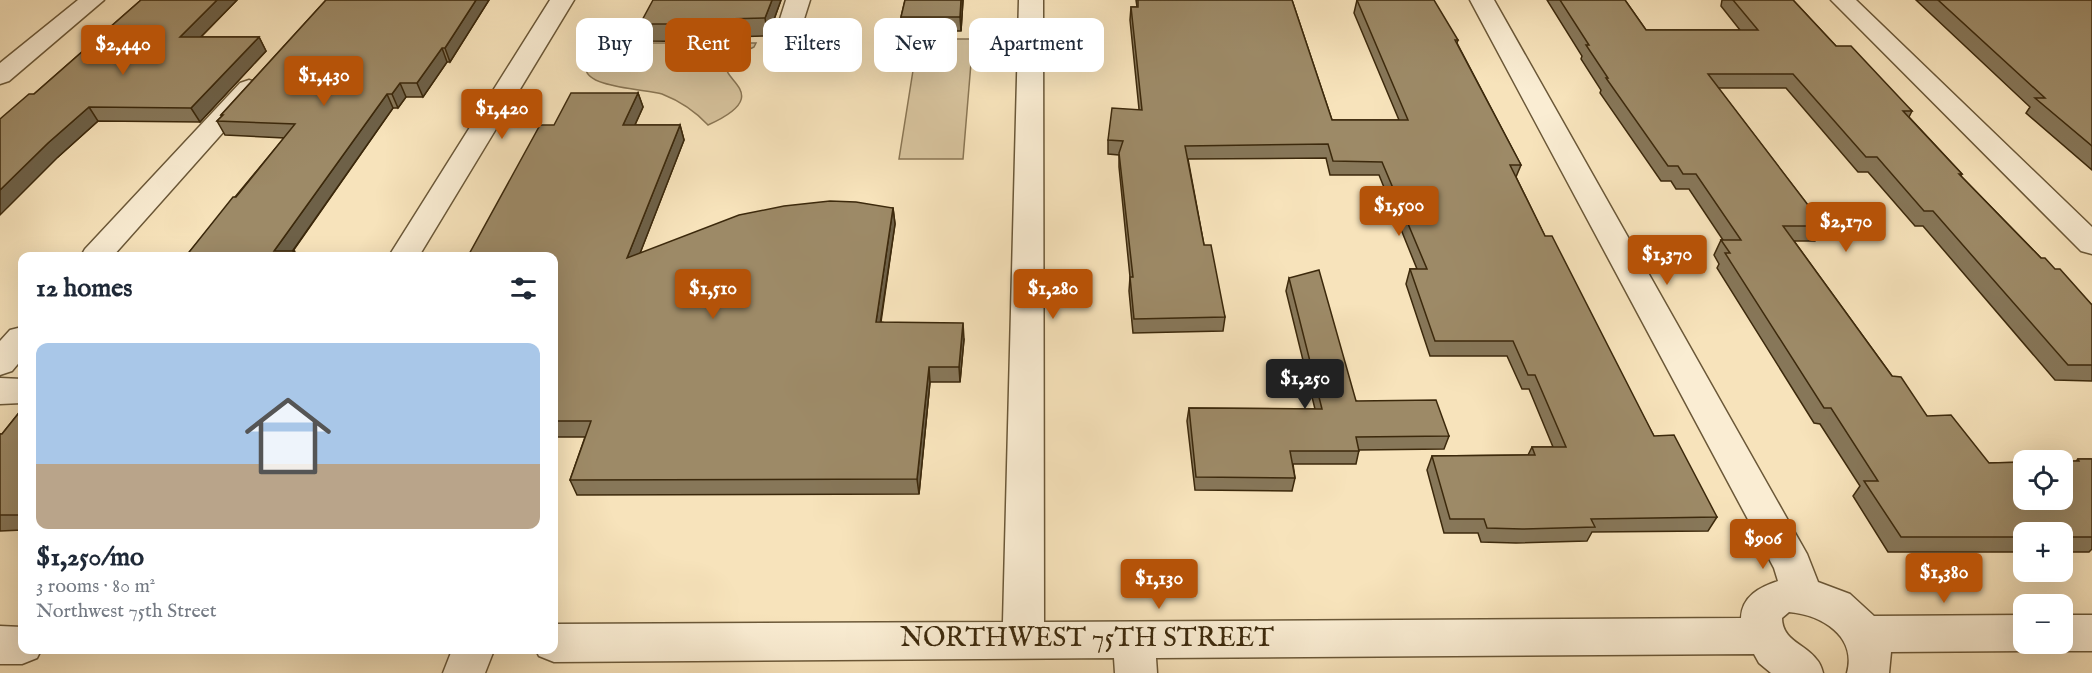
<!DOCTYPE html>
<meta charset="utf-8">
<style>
:root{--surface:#fff;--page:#f6f6f7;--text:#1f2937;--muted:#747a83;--line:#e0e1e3;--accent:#b45309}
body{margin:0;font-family:"IM FELL English",serif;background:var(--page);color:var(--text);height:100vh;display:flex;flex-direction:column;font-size:22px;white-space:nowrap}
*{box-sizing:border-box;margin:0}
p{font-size:20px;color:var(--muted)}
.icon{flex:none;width:33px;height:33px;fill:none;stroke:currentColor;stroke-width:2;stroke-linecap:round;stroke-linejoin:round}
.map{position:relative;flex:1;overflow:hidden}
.panel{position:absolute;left:18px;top:252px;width:540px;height:402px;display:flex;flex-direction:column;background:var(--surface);border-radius:12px;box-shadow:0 6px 24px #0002}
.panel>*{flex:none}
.top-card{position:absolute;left:576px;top:18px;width:570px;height:54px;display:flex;gap:12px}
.controls{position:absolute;left:2013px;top:450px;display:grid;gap:12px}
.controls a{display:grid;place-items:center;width:60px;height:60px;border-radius:12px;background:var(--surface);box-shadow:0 6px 24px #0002;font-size:30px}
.price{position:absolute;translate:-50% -51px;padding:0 14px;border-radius:6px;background:var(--accent);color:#fff;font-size:20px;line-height:39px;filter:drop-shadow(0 2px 3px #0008)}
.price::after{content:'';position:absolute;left:50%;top:36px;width:18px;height:14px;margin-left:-9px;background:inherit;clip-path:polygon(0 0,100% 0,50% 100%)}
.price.on{background:#222;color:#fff}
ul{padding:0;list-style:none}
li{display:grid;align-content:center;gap:12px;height:318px;padding:0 18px}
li+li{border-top:2px solid var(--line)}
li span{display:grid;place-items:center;height:186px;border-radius:12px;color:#555}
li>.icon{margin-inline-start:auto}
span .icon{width:108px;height:108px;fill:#fffc;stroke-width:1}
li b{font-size:26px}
h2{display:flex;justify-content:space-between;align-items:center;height:72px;padding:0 18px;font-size:26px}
.chip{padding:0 21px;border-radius:12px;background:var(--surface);box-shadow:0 6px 24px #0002;font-size:21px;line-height:54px}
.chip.on{background:var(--accent);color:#fff}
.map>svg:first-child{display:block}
.green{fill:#d7c39d;stroke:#8a7654;stroke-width:1.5}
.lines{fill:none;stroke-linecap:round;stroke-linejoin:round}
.minor-casing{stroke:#6b5838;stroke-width:3}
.minor{fill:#faedd3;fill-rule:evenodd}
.wall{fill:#877759;stroke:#3c290c;stroke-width:1.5}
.shaded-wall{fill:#6e6148;stroke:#3c290c;stroke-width:1.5}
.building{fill:#9d8a67;stroke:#3c290c;stroke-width:1.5}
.labels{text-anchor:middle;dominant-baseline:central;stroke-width:4.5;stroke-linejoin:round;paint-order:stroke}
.near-street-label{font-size:27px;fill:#3c290c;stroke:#faedd3}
</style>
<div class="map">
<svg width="2092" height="673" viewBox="0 0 2092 673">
<rect width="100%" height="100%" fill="#f7e3bb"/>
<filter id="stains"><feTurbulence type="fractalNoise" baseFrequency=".00333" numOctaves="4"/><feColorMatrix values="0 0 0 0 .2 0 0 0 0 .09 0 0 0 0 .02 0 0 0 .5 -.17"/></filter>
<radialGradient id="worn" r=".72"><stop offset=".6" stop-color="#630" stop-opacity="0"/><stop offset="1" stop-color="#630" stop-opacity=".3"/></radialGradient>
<!-- green -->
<path class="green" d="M918,39H973L963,159H899Z
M618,43H756L754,47C746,51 731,56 727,65C720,80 775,95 708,125C695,111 680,101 662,94C646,89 582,88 586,66C588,52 607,47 618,43Z"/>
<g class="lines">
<!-- minor casing -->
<g class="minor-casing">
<path id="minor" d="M78,0H104L9,81L0,84V63Z
M550,0H574L419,256H389Z
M786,0H810L798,38L795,43L786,45L777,43L774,38Z
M1019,0H1043L1044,622L1741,618C1742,596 1760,587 1778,581L1774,568L1470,0H1494L1807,554L1818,582L1850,594L1874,616L2024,615V644H2040L2039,646L2024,651L1891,652L1889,673H1847C1857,636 1822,615 1789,612L1782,618C1782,641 1806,644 1817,660C1820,663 1822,669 1823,673H1771L1759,663L1754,654L1156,658L1157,673H1115L1114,658L554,662L539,656L536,650H554V624L1003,622Z
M1831,0H1856L2092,227V254L2081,251Z
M249,80L258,83L262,88L258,93L113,256H81L85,249L240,83Z
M22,327V359L12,371L0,375V341L10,330Z
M0,378L22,379V403L0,404Z
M2062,615H2092V651H2062L2047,646L2046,644H2062Z
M0,626L22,627V650H41L37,658L22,664H0Z
M452,650H494L485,673H443Z"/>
</g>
<!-- minor -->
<use href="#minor" class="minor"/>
</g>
<!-- wall -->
<path class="wall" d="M141,0H237L201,37H259L266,51L200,122L98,121L58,157L34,94Z
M326,0H489L450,62H447L423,97H406L398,108H393L293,251H294L298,256H186L284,138L225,135L217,121L222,116L221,115Z
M781,0L768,36L729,37L727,42L645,41L640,24Z
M905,0H963L961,31H902L901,17Z
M1136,0H1292L1332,120H1399L1354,13L1357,0L1458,40L1457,43L1521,165L1516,177L1545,236L1654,436L1717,517L1708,531L1592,532L1587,541L1516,543L1481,542L1478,533H1444L1427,470L1432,456L1528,455L1532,447H1553L1529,389H1522L1507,356H1430L1406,284L1410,269H1417L1379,175H1330L1326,158L1188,159L1204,245L1225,317L1223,331L1133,333L1129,291L1130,277L1119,167V155L1108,154V140L1139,109L1130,20L1131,7H1137Z
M1547,0H1625L1646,30H1740L1721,6L1722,0H1793L1836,46L1912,111L1909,117L1962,174L1961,176L2041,258L2092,305V381L2055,380L1923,226H1915L1868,172H1858L1786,88H1718L1824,226L1815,241H1794L1892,376L1927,416L1989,463L2076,461L2078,459H2092V549L2089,552H2062V532H2024V552H1888L1853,496L1860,486L1820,424L1814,423L1717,268L1719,264L1714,255L1721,240H1723L1689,189H1676L1671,181H1661L1600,93L1601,90L1581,59L1582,56Z
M1916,0H2092V170L2026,113L2030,107Z
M638,93L643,107L635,125H680L684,140L640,253L893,208L895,224L881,322L964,339L960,382H930L919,494L577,495L570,480L585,437H554V256Z
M1289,278L1356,401L1449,436L1444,449L1359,450L1356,464H1293L1295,478L1292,491L1195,490L1187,421L1189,408L1315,409L1286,291Z
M22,409V530L0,531V434H2Z"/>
<!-- shaded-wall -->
<path class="shaded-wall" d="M217,0H237L187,51L180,37Z
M476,0H489L450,62L445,48Z
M772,0H781L768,36L765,18Z
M961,0H963L961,31L960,17Z
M725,19L729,37L727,42L724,24Z
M259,37L266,51L200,122L191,108Z
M442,48L447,62L423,97L417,83Z
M400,83L406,97L398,108L392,94Z
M638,93L643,107L628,140L623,125Z
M387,94L393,108L289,256L274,251Z
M89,107L98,121L58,157L0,215V190L48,143Z
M680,125L684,140L632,274L627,258Z
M893,208L895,224L878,338L876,322Z
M294,251L298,256H290Z
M963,323L964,339L960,382L959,367Z
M929,367L930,382L919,494L917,479Z"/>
<!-- building -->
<path class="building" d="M141,0H217L180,37H259L191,108L89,107L48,143L0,190V119L29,94H34Z
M326,0H476L445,48H442L417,83H400L392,94H387L274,251H294L290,256H186L233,197H236L295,124L217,121L223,115H221Z
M653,0H772L765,18L725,19L724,24H640Z
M905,0H961L960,17H901Z
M1138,0H1292L1332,120H1408L1357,0H1434L1458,40H1455L1521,165H1510L1545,236H1552L1654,436L1674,435L1717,517L1591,519L1595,527L1522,529L1487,528L1484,519H1450L1432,456L1535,455L1532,447H1566L1535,375H1528L1513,341H1435L1410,269H1427L1382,162L1333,161L1328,144L1185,146L1204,245H1211L1225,317L1134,319L1130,277H1133L1119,153L1123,141L1108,140L1112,108L1142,110L1131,7H1138Z
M1560,0H1625L1646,30H1758L1733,0H1793L1836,46H1851L1912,111H1903L1962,174H1959L2041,258H2045L2055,269H2060L2092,305V365H2068L1933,211H1924L1877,157H1866L1793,74H1708L1824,226H1783L1892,376L1901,377L1927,416L1951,415L1989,463L2024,462V500H2062V461H2079L2078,459H2092V537H2062V532H2024V537H1901L1864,481H1878L1831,408H1824L1725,253H1730L1721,240H1741L1696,174H1683L1678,166H1668L1606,78H1608L1586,45H1589Z
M1938,0H2092V146L2035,98H2045Z
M571,93H638L623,125H680L627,258L739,215L784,206L830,201L856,202L893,208L876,322L963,323L959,367H929L917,479L570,480L591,421H554V256H468L540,125H554Z
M1319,270L1356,401L1436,400L1449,436L1356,437L1359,451H1290L1295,478L1196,477L1189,408L1322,409L1289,278Z
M22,409V515H0V434H2Z"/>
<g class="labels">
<!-- near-street labels -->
<g class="near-street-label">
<text x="1087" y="639">NORTHWEST 75TH STREET</text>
</g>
</g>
<rect width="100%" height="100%" filter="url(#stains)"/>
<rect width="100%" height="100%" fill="url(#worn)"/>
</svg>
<div class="controls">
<a><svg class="icon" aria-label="locate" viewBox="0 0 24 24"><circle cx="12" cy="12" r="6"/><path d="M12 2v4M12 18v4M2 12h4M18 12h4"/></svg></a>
<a>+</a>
<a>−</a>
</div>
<b class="price" style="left:123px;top:76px">$2,440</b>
<b class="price" style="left:324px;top:107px">$1,430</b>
<b class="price" style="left:502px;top:140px">$1,420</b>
<b class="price" style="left:1399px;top:237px">$1,500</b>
<b class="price" style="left:1846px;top:253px">$2,170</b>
<b class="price" style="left:1667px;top:286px">$1,370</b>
<b class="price" style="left:713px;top:320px">$1,510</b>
<b class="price" style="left:1053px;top:320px">$1,280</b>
<b class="price on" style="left:1305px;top:410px">$1,250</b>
<b class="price" style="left:1763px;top:570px">$906</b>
<b class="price" style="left:1944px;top:604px">$1,380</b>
<b class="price" style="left:1159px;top:610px">$1,130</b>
<div class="top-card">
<a class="chip">Buy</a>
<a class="chip on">Rent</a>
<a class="chip">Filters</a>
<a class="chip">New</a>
<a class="chip">Apartment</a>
</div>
<section class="panel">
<h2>12 homes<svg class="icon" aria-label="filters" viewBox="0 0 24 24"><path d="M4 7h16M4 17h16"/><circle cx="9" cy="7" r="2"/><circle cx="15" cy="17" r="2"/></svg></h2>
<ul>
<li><span style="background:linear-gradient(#a9c7e8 65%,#b9a48a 0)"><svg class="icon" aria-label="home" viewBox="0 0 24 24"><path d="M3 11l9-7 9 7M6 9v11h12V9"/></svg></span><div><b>$1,250/mo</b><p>3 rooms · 80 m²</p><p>Northwest 75th Street</p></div></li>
</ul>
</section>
</div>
